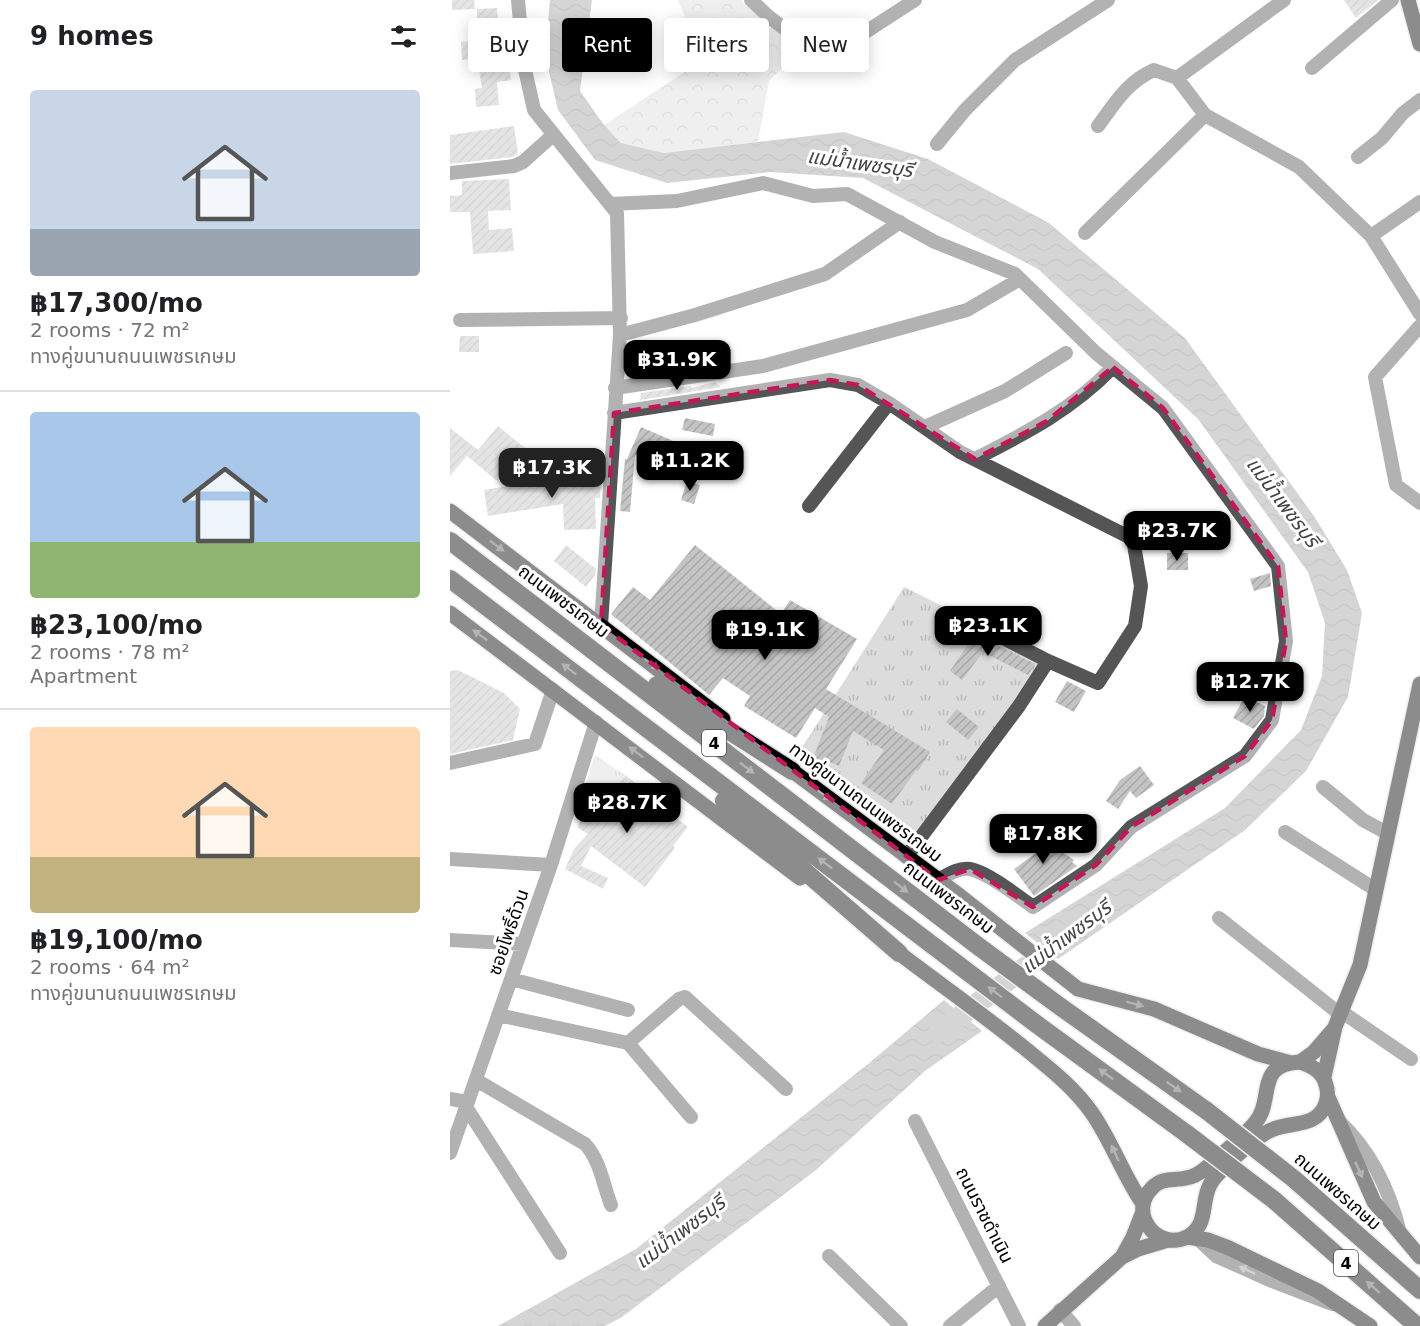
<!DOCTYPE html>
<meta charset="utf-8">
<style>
:root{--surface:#fff;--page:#f6f6f6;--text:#202124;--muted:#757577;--line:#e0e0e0;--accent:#000}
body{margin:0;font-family:"DejaVu Sans","Noto Sans Thai",sans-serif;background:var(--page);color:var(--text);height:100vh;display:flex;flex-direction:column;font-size:22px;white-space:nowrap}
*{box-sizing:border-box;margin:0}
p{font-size:20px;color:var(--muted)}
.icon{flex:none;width:33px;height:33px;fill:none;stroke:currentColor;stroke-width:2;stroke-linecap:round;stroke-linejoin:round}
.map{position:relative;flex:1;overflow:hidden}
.sheet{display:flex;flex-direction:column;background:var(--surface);width:450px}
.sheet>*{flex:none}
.banner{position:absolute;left:18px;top:18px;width:570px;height:54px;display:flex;gap:12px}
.price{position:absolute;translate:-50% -51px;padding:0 14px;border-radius:12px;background:var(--accent);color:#fff;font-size:20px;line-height:39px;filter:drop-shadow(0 2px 3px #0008)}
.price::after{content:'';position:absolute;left:50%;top:36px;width:18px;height:14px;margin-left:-9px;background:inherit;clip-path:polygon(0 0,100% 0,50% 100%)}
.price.selected{background:#222;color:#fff}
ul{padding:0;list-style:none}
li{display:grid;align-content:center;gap:12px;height:318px;padding:0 30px}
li+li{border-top:2px solid var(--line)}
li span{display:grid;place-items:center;height:186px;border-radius:6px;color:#555}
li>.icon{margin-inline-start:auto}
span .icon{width:108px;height:108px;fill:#fffc;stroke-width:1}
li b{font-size:26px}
h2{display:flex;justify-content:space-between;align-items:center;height:72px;padding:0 30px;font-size:26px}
.pill{padding:0 21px;border-radius:6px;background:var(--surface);box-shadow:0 3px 15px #0003;font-size:21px;line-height:54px}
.pill.selected{background:var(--accent);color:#fff}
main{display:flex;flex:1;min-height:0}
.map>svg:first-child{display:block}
.grass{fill:url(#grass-tufts)}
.forest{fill:url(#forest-crowns)}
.water{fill:url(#water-waves)}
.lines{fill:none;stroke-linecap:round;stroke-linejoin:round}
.river{stroke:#a3a3a3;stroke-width:21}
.building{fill:url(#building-hatch)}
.major-casing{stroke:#dbdbdb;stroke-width:18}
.highway-casing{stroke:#dbdbdb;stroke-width:21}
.minor{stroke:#555;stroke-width:14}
.major{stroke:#000;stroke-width:15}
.highway{stroke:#000;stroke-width:18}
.highway-bridge-casing{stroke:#dbdbdb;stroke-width:21;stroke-linecap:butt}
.highway-bridge{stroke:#000;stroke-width:18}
.oneway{fill:#595959}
.oneway2{fill:#999}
.marked{fill:none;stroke:#c2185b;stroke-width:4.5;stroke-dasharray:12 8;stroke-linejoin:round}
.labels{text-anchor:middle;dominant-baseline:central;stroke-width:6;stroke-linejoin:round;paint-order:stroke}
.shield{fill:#fff;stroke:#4c4c4c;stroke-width:1.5}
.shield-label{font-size:16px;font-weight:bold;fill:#000}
.street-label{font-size:18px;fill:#000;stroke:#fff}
.water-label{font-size:20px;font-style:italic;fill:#444;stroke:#fff}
</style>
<main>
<section class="sheet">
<h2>9 homes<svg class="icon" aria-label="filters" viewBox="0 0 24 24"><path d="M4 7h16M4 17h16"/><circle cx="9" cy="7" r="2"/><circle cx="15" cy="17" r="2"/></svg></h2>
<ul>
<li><span style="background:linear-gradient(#c9d6e8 75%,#9aa5b1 0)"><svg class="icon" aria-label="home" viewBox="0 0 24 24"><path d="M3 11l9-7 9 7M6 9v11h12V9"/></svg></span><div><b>฿17,300/mo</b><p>2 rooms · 72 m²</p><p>ทางคู่ขนานถนนเพชรเกษม</p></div></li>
<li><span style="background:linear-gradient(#a9c7e8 70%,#8fb573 0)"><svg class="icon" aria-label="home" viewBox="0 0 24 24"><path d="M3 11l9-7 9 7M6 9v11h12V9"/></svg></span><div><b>฿23,100/mo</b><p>2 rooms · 78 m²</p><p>Apartment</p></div></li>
<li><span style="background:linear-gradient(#ffd9b3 70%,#c2b280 0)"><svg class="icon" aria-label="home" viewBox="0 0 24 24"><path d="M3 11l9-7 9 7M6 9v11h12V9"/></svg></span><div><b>฿19,100/mo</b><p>2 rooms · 64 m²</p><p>ทางคู่ขนานถนนเพชรเกษม</p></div></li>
</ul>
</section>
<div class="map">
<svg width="970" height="1326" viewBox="0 0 970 1326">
<defs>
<pattern id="grass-tufts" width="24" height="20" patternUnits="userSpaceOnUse" patternTransform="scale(1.5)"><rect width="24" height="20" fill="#dcdcdc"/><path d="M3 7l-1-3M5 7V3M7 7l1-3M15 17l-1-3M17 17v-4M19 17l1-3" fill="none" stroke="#bbb"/></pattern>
<pattern id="forest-crowns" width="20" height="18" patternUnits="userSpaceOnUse" patternTransform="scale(1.5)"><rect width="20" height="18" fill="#dcdcdc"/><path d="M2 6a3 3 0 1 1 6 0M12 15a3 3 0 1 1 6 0" fill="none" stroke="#bbb"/></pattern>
<pattern id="water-waves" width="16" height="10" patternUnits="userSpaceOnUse" patternTransform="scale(1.5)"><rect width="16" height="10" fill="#a3a3a3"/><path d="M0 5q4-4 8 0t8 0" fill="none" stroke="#8b8b8b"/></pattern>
<pattern id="building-hatch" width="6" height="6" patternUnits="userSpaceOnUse" patternTransform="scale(1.5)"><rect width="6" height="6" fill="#c4c4c4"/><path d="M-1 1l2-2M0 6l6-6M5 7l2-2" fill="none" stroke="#a7a7a7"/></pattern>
</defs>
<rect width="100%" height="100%" fill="#fff"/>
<!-- grass -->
<path class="grass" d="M454,587L605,662L461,842L344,760Z
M145,755L175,775L151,807L132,795Z"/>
<!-- forest -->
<path class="forest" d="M228,0H291L349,51L319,81L308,142L214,153L171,143L154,125L253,60Z"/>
<!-- water -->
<path class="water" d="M100,0H142L130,91L154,125L171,143L214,153L394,132L478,159L599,223L735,338L864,516L897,570L912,613L898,697L856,771L795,830L608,959L575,933L775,808L851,730L872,676L875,623L858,572L748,419L588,269L413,178L320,172L217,183L145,160L108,110L95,55Z
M494,1000L532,1031L475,1071L366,1170L172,1317L155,1326H48L186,1249L418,1064Z"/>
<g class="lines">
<!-- river -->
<path class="river" d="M489,1032L620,934"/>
</g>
<!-- building -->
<path class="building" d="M2,0H24L25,9L2,10Z
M894,0H928L906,18Z
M47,8L48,22L27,23V9Z
M30,40L31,58L12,60L11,42Z
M59,65L61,80L47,82L49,105L26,107L25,89L32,88L29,69Z
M64,126L68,154L62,157L0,164V135Z
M59,179L61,210L38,211L39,230L62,228L64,251L23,254L20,212H0V196L12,195V181Z
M10,336H29V352H9Z
M265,382L271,387L190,400L191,393L241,386V388Z
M235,418L265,424L263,436L232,430Z
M48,426L75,448L47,481L17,456L0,476V428L28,450Z
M191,427L251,453L240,479L185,455L180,512L170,511L175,459H177Z
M149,471L151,485L150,498H145L146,529L114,530L113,504L38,516L34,490Z
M237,481L250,485L244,504L231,500Z
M116,545L146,569L145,575L136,587L104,561Z
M245,545L331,614L340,600L407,639L376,689L480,752L468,771L466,770L442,804L411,783L434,750L403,731L389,766L377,761L373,771L360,766L379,717L365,708L346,738L294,706L300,696L273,678L259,695L161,614L183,587L200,600Z
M717,553H738V570H717Z
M820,573L821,586L804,591L800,579Z
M525,634L585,664L578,675L533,652L512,680L500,671Z
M8,670L54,693L70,709L63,740L0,754V671Z
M617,681L636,691L624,712L605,702Z
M795,696L815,706L814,716L804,729L783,718Z
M507,709L529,727L518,740L496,722Z
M690,766L704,785L686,798L680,791L668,809L656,801L670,780Z
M175,775L212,803L210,806L238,827L223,846L225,848L195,887L141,846L131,866L158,878L153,889L115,869L124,849L138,834L128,828L136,797L150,807Z
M624,818L645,841L632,853L610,830Z
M581,831L624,860L622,862L627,866L584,896L564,869L586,853L572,844Z"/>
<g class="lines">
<!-- major casing -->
<g class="major-casing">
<path id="major" d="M958,0L970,44
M0,511L273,719
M0,613L350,878
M333,764L506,893L628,989L704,1009L808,1054L841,1063
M441,947C488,983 537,1017 583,1055C604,1072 626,1090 642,1113C662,1142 673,1175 693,1204
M850,1062C863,1066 873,1072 876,1085C878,1091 878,1097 876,1103C867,1130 837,1120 817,1132C799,1143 783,1159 768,1174C746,1195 763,1223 737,1237C707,1252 677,1212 702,1188C712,1177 723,1181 736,1178C744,1177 750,1173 756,1168C772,1154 790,1140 805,1123C825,1100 804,1064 850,1062Z
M850,1062L864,1052L883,1030
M874,1077L885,1027L910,965L970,684
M878,1097L924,1202L970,1257
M737,1237L758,1240L779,1248L868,1291L920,1326
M672,1257L683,1237L692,1214
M595,1326L672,1257L688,1249L718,1240"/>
</g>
<!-- highway casing -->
<g class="highway-casing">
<path id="highway" d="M0,541L528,946L608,1005L757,1111
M0,579L585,1023L737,1134
M207,685L342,771
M274,801L449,953
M844,1179L970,1290
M824,1200L967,1326"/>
</g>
<!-- minor -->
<path class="minor" d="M68,0L74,65L84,110L167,213L170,335L151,625
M301,0L318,16L374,59L465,0
M862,68L942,0
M755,115L849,167L921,236L970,314
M648,126C665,103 677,82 704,70L727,78
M487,144L515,110L565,60L658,0
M908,157L932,138L953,113L970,100
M0,173L64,166L73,162L103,135
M160,204L227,201L313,183L363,196L397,194L485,242L565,274L646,353L713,408L828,566L836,641L822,720L795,756L681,827L646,865L583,907C568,896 537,872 520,869C509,867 497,875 488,880
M635,233L755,115L727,78L834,0
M921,236L970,202
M10,320L171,318
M970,326L925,377L946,485L970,503
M170,335L245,315L375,274L450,222
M165,388L313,366L517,310L570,279
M164,413L380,380L408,385L439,403L510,452L683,539L691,586L685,626L648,683L598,661L569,706L456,857
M475,427L555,391L616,353
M525,459C576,433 623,409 663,367
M359,506L439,403
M508,615L598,661
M0,763L85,744L103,690
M873,787L913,820L937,833
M835,832L926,890
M0,859L101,865
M769,918L891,1015
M0,940L73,944
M61,979L178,1010
M892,1012L961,1059
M48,1015L178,1043L241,1117
M178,1043L229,999L235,997L336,1089
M26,1080L135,1144C150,1160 153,1184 161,1205
M0,1099L18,1102
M16,1107L110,1253
M465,1121L569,1326
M889,1121C921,1151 940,1191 950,1233
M0,1153L101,865L146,722
M748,1239L766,1256L822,1281L882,1304
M379,1256L451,1326
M610,1310L624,1326
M500,1326L549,1286"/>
<!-- major -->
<use href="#major" class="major"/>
<!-- highway -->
<use href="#highway" class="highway"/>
<!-- highway-bridge casing -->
<g class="highway-bridge-casing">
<path id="highway-bridge" d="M757,1111L844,1179
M737,1134L824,1200"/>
</g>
<!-- highway-bridge -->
<use href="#highway-bridge" class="highway-bridge"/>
</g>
<!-- one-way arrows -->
<defs><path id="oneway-solid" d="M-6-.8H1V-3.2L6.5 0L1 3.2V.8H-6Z" transform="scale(1.5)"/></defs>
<g class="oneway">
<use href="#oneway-solid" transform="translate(47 546) rotate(37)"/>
<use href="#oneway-solid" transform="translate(30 635) rotate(-144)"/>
<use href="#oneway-solid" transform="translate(202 664) rotate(37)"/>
<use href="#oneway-solid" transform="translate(119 669) rotate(-143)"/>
<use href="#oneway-solid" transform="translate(186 752) rotate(-143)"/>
<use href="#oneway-solid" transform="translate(297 768) rotate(38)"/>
<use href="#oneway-solid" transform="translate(374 795) rotate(37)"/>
<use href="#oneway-solid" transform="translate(375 863) rotate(-143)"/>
<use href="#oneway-solid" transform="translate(451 887) rotate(38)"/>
<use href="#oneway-solid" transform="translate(545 992) rotate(-143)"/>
<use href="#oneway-solid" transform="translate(685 1004) rotate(15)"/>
<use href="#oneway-solid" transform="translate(656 1074) rotate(-144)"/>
<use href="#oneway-solid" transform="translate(724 1087) rotate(35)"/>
<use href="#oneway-solid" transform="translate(665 1153) rotate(-115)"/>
<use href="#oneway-solid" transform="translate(909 1170) rotate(65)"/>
<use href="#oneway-solid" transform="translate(923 1287) rotate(-139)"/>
</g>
<use class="oneway2" href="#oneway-solid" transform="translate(797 1270) rotate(-155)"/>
<!-- marked area -->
<path d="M0 0H970V1326H0ZM663,367L713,408L828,566L836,641L822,720L795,756L681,827L646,865L583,907L520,869L488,880L151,625L164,413L380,380L408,385L525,459L597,421Z" fill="#fff" fill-opacity=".55" fill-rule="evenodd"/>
<path class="marked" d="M663,367L713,408L828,566L836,641L822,720L795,756L681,827L646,865L583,907L520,869L488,880L151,625L164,413L380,380L408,385L525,459L597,421Z"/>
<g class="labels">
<!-- shield labels -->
<g class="shield">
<rect x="252" y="730" width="24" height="26" rx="4.5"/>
<rect x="884" y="1250" width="24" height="26" rx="4.5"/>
</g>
<g class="shield-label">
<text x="264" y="743">4</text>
<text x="896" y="1263">4</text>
</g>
<!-- street labels -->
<g class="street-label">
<text transform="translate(114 601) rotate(37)">ถนนเพชรเกษม</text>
<text transform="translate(416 802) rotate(37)">ทางคู่ขนานถนนเพชรเกษม</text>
<text transform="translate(499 897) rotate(37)">ถนนเพชรเกษม</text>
<text transform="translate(58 932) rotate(-71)">ซอยโพธิ์ด้วน</text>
<text transform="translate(888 1191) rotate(41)">ถนนเพชรเกษม</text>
<text transform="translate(535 1215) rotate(63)">ถนนราชดำเนิน</text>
</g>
<!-- water labels -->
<g class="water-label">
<text transform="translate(410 163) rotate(8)">แม่น้ำเพชรบุรี</text>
<text transform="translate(833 502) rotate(53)">แม่น้ำเพชรบุรี</text>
<text transform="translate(616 937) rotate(-37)">แม่น้ำเพชรบุรี</text>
<text transform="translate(230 1232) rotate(-37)">แม่น้ำเพชรบุรี</text>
</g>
</g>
</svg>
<b class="price" style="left:227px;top:391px">฿31.9K</b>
<b class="price" style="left:240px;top:492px">฿11.2K</b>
<b class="price selected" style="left:102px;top:499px">฿17.3K</b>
<b class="price" style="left:727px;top:562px">฿23.7K</b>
<b class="price" style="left:538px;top:657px">฿23.1K</b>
<b class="price" style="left:315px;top:661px">฿19.1K</b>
<b class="price" style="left:800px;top:713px">฿12.7K</b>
<b class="price" style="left:177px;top:834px">฿28.7K</b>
<b class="price" style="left:593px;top:865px">฿17.8K</b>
<div class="banner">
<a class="pill">Buy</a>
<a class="pill selected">Rent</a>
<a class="pill">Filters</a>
<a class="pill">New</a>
</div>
</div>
</main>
